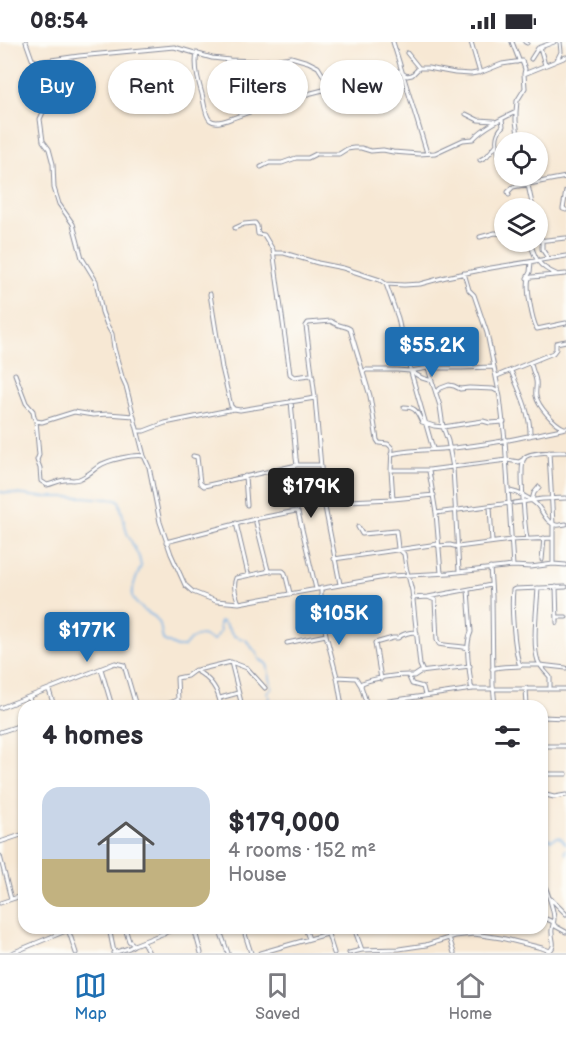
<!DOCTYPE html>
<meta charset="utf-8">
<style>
:root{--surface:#fff;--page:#f7f7f7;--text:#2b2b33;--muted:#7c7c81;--line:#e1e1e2;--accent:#1f6fb2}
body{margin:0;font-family:"Balsamiq Sans",sans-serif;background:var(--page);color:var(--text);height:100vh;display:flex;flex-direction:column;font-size:22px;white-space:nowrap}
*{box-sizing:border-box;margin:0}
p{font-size:20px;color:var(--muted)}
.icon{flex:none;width:33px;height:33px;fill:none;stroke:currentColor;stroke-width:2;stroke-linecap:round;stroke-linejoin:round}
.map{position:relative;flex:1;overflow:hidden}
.panel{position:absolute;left:18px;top:658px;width:530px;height:234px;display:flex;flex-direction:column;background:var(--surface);border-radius:18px;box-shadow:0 2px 4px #0004}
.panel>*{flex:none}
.hud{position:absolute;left:18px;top:18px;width:531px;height:54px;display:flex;gap:12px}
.buttons{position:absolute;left:494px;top:90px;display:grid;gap:12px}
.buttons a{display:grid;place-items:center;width:54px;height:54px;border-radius:50%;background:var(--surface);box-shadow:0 2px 4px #0004;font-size:30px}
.price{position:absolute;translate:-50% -51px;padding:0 14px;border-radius:6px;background:var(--accent);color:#fff;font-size:20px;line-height:39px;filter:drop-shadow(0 2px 3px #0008)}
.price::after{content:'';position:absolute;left:50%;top:36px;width:18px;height:14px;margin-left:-9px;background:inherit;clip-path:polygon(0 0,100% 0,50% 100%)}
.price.current{background:#222;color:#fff}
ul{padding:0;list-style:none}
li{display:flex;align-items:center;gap:18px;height:150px;padding:0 24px}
li span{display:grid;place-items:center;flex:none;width:168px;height:120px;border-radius:18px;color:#555}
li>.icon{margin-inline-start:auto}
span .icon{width:72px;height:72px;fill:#fffc;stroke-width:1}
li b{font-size:26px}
h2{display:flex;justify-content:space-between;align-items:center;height:72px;padding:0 24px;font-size:26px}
.tag{padding:0 21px;border-radius:27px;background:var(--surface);box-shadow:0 2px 4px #0004;font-size:21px;line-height:54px}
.tag.current{background:var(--accent);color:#fff}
.status{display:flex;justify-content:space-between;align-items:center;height:42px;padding:0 30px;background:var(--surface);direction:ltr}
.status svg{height:16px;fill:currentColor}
.dock{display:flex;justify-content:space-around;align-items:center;height:84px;border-top:2px solid var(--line);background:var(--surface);font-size:16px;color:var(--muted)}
.dock a{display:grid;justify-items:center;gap:3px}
.dock .current{color:var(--accent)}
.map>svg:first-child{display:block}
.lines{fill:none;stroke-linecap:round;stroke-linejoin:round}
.stream{stroke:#75b1e7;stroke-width:1.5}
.minor-casing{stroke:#898c99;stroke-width:5}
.minor{stroke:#fff;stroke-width:3}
</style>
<div class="status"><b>08:54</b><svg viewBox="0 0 49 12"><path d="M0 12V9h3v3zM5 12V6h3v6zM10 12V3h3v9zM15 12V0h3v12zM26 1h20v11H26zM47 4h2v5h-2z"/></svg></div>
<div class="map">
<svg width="566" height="911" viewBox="0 0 566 911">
<rect width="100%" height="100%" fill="#fdfcf7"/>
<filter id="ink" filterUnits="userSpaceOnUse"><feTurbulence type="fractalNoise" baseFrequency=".0167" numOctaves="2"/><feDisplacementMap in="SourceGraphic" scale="12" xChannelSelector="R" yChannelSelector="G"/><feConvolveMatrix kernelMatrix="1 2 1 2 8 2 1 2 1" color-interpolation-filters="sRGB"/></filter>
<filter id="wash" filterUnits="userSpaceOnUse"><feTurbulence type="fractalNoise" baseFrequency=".008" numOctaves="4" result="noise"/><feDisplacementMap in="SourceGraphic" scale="24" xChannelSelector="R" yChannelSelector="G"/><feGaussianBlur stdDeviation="1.35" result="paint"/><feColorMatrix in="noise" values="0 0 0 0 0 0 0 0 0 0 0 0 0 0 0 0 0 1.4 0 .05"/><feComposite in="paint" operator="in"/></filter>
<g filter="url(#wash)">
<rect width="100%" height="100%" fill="#f7e8d4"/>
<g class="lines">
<!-- stream -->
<path class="stream" d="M0,450L40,455H84L119,458L127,491L139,515L141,524L134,542L132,554L135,560L145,569L155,575L160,582L163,598L177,605H184C189,599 195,591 205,594C208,596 210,598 213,599L220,590L219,583L220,580H223L234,594L246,598L257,612L259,617L267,622L272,646L267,650L270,656L265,662L268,664
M272,664L276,660L279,661V664
M542,786L544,792L551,798L558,795L561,796L566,802
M566,807L565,810L566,812"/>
</g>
</g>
<g filter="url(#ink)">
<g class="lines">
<!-- minor casing -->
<g class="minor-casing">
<path id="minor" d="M26,0L32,17L37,20L79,14L174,5L212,16L230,18L255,19L273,18L291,15L308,20L318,25L331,46L399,29L407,34L412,33L419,26
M393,0L427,111
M471,0L480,31
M512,0L519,18L517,20
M525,0L527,1
M540,5L545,23
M197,11C194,24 198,39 202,52C204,59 205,74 210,78C216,83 227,78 233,76C265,64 298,54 331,46
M407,11L419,26H428L455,31L471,32L482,30L502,22L522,19L525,27L524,32
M531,17L538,6L554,0
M557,18L561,10L560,0
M37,20L44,49L45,66L40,77L43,99L49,107L53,122L54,146L59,162L73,182L82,216L96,239L102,270L107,283L112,292L114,306L122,335L126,344L144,414L149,425L160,480L171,512L185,543L193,550L216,559L239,561L391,534L449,531L513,524L531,525L553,522L566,523
M516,70V79L519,100
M466,72L478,78L494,79
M502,77L503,84C492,95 498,107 501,121L504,120
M480,118L487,114L497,102
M261,125L269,121H282L296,116H308L316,112H339L347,107L354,106H361L371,109L383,108L393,110L419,112L435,111L463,98L473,97C484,85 501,77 516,70L517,59L525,46L524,32L566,15
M526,134L533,166
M566,149L563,167L566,168
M509,153L508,150L513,145L566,135
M537,185L542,199V207L548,216
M235,186L244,182L255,181L257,184L258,192L264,193L273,208L290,332L294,335L310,333L313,336
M480,195L495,191L504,192
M537,199L566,196
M530,200C535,217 539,225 556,232
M274,211H284L318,221L343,226L380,238L386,242L404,243L420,242L446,235L491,226L566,214
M464,231L469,248L474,253L487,291L500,355L505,398L513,524
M566,232L532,235L529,236C526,246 532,278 537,287L566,281
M527,236L530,230L531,220
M386,242L398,276L404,306L433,407
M210,252L222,326L231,364L234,367L240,368L315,356L324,460L340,542
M431,289H459L461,291L472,325
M531,320C531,327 535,332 536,339C537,344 535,349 536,354C538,364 554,382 564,386
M410,329L422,336L432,339L440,364L443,385L448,399L453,426L459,529
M511,329C519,348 531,372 530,394
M363,330L366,328H397L410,329L428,326H462L494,325
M15,332L26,361L33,369L34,375L36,379L42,380L74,370L93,373L108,372L134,374
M497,334L553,311L556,307V301L566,299
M432,339C429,329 424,317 431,308H458L466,307
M436,350L441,346L449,343L454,344L460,347L469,346L493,347L499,350
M315,355L306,284L308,281L331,279C338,285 345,283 350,287L370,354L377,398L379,401L388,402L392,406L391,428L393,457
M291,359L296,416L297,423
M404,365C417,365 417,371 422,380L434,384L443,385L483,379L490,381L504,380
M36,379L39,413L37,418L40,426L41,439L47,443C53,442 59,438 65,438C70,437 73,439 79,437C87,434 92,429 99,424C107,418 135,412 144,414
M139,389H144L165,381L234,367
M549,410L553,482V522
M391,412C408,408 424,408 442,407C483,404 525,395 566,386
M193,414L197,415L200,441L204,444L297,423H320
M391,428H429L507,418L519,420L524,417
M429,429L436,471L441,531
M245,434L247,463
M510,449C520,451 528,455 536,462C543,469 546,481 556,483C559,484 563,482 566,482
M532,458L534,451L539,445
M325,460L393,457L434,453
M514,461L542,457L566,456
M490,464L492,500
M436,471L510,461
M255,477L296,469L298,470L316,547
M236,481L248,532
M358,485L362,492L396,489L398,506L404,512L406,525L412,549L420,623L423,630
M527,497C525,485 519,424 524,416C530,409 557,410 566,410
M166,500L255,477L268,528L270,529H283L285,531L290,551
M438,504L450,503L458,505L511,498L553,496
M334,517L438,502
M542,518L544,496
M490,526L492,554L493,643L495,664
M556,545L557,581
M566,545L515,547L513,548C511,565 514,604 519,621L522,623H540L566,626
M321,546V561L326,593L337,635L342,664
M538,546C537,565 532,603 538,619C541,626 546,630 550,635V647
M468,548L471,590C464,606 470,627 471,644L473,647
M428,555L435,558L437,598L439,602C447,604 462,604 468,606
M412,556L428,555L491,543
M239,561C236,554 233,543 236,536L270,529
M557,575H566
M287,601L326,593
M231,620L242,664
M101,627L112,664
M492,627C501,624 511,625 520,624
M197,628L231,620L247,626L265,646
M409,634H414L420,630L470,624
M337,635L356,636L361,644L367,663
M381,637L375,601L393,596H398C402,592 412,589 417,591
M361,644L362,641C375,636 394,633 408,633L412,642L423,645L425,653
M526,646L527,664
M49,648L54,664
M29,655L31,664
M220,656L238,651
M178,658L180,664
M161,664L178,658L177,636L187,634L195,628C211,637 218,647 221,664
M354,664L473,647H566
M0,666L115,621L124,623L136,664
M542,675L566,676
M0,690L24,682
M542,704H566
M542,732H566
M542,752L554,755L566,753
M0,800L24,792
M0,814L11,857
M542,834C545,847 554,864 554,877C554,881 551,887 552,891C552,899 556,903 550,909
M551,857L566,872
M0,861L24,853
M542,875L553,880L555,884L566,890
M109,886L114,910
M125,886L129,899L134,903
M161,886L164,892
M194,886L201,911
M219,886L228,911
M243,886L251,911
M305,886L309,897
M326,886L334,911
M354,886L362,908
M446,886L454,911
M68,887L76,911
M143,900L149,911
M12,911L68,888
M113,911L129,906L134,903L177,886
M260,911L327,892
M349,911L362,908L399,907L426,903L455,894L474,892L501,896L542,906L550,909"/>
</g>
<!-- minor -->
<use href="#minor" class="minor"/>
</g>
</g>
</svg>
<div class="buttons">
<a><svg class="icon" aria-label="locate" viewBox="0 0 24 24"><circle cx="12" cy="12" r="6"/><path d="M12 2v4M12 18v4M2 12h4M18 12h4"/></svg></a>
<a><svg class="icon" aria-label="layers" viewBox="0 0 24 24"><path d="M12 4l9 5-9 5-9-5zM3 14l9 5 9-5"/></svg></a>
</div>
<b class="price" style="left:432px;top:336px">$55.2K</b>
<b class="price current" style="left:311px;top:477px">$179K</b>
<b class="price" style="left:339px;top:604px">$105K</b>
<b class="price" style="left:87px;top:621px">$177K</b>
<div class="hud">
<a class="tag current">Buy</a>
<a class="tag">Rent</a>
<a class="tag">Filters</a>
<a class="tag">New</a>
</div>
<section class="panel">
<h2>4 homes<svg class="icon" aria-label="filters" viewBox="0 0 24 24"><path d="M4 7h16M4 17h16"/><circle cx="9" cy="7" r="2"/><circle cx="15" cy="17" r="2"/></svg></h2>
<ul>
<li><span style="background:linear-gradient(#c9d6e8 60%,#c2b280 0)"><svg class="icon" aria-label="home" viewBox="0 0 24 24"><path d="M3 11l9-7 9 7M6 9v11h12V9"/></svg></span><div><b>$179,000</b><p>4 rooms · 152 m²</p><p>House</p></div></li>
</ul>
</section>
</div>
<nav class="dock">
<a class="current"><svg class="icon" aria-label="map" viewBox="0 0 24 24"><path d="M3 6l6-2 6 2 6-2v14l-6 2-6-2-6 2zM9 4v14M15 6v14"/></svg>Map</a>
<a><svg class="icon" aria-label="saved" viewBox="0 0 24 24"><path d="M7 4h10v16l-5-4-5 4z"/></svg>Saved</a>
<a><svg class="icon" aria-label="home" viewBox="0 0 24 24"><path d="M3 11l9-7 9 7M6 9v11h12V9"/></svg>Home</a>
</nav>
